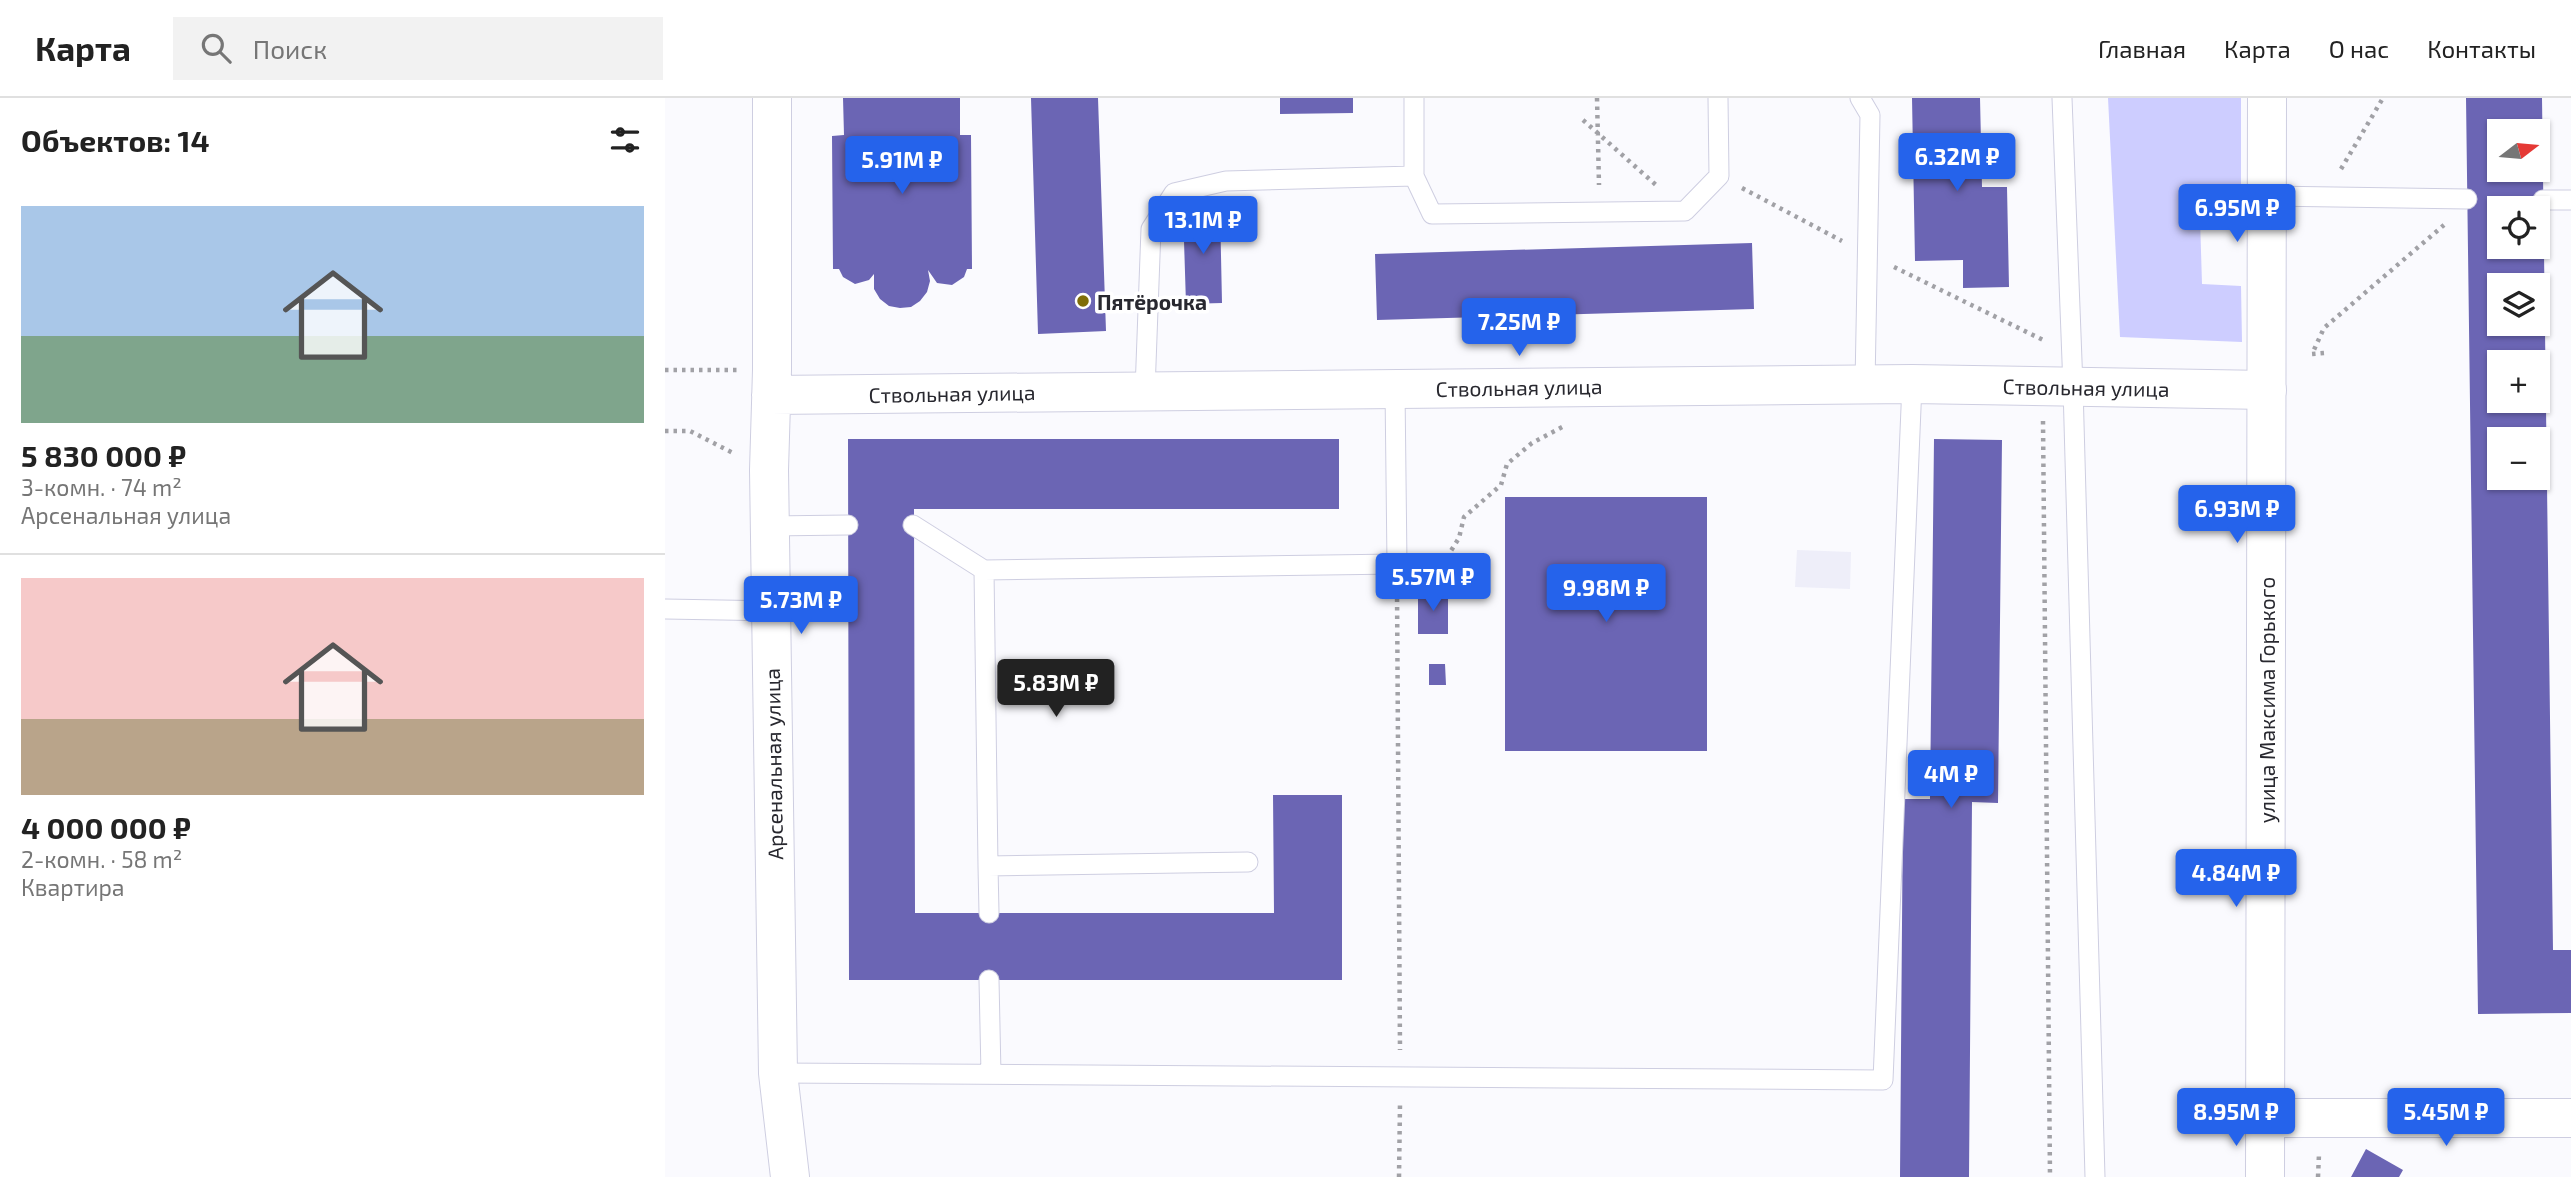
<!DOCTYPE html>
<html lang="ru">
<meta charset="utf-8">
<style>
:root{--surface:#fff;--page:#f2f2f2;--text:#222;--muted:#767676;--line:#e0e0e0;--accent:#2563eb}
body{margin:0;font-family:"Exo 2",sans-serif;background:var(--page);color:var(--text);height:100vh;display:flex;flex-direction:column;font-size:26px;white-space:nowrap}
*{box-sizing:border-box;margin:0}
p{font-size:23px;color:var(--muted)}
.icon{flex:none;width:38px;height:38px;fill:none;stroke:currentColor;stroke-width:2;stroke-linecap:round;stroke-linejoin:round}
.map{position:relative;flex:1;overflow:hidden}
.drawer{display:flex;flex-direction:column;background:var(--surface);width:665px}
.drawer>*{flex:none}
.needle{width:46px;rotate:74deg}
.controls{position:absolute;left:1822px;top:21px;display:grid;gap:14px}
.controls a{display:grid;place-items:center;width:63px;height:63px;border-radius:0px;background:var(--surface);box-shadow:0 2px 5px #0004;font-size:35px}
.price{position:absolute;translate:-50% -60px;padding:0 16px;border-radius:7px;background:var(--accent);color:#fff;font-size:23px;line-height:46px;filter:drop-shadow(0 2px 4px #0008)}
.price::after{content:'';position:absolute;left:50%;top:42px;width:21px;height:16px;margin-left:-10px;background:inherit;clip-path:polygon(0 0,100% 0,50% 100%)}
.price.selected{background:#222;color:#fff}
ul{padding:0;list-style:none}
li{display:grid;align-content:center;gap:14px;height:371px;padding:0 21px}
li+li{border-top:2px solid var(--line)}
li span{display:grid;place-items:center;height:217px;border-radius:0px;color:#555}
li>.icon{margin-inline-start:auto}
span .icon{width:126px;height:126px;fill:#fffc;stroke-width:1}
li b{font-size:30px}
h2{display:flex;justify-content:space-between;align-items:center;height:84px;padding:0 21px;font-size:30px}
header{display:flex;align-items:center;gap:42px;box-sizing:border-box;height:98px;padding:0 35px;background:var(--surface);border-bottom:2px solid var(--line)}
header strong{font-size:33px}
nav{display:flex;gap:38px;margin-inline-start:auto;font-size:24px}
.search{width:490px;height:63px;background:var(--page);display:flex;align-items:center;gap:18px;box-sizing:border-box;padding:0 24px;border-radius:0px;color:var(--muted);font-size:26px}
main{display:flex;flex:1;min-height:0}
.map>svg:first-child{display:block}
.built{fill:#eeeef9}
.green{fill:#cdcdff}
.building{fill:#6b65b4;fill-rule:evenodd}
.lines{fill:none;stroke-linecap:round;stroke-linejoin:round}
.lane-casing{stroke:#cecee1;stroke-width:21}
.street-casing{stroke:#cecee1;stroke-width:40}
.secondary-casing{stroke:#cecee1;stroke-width:40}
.path{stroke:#a1a1a6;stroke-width:4.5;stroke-dasharray:3.5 5;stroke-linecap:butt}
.lane{stroke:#fff;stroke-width:19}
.street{stroke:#fff;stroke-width:38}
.secondary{stroke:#fff;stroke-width:38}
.poi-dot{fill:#7f6d08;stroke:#fff;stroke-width:2.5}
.labels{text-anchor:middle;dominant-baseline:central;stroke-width:7;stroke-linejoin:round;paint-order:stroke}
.poi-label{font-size:21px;font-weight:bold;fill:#28282f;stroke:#fff;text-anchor:start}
.street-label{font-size:21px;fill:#28282f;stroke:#fff}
</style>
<header>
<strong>Карта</strong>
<div class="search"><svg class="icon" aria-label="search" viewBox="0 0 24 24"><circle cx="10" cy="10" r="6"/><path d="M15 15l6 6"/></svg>Поиск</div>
<nav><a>Главная</a><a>Карта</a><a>О нас</a><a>Контакты</a></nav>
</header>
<main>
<section class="drawer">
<h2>Объектов: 14<svg class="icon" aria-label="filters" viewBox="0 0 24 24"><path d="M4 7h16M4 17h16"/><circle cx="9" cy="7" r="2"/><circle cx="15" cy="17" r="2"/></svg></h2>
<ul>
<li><span style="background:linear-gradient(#a9c7e8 60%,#7fa58c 0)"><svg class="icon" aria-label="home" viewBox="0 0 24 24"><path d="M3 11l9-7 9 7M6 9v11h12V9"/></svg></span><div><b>5 830 000 ₽</b><p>3-комн. · 74 m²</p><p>Арсенальная улица</p></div></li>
<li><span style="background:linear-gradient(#f6c9c9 65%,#b9a48a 0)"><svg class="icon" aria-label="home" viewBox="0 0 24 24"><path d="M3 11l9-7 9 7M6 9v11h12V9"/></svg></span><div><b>4 000 000 ₽</b><p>2-комн. · 58 m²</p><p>Квартира</p></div></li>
</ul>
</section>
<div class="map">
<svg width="1906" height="1079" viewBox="0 0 1906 1079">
<rect width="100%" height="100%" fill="#fafafe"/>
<!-- built -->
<path class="built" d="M1132,452L1186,454L1185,491L1130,489Z"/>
<!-- green -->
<path class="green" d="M1443,0H1576V119L1535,120L1537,186L1576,188L1577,244L1455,239Z"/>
<!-- building -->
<path class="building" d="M178,0H295V37H306L307,171H302L299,179L287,187L272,185L263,172L265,183L262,194L255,203L246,209L235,210L224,208L215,201L209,191V176L204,182L190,186L178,179L174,171H168L167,38L179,37Z
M366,0H433L441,233L373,236Z
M615,0H688V15L615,16Z
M1247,0H1315L1317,89H1342L1344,189L1298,190V162L1250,163Z
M1801,0H1877L1888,852H1906V915L1813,916ZM1834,33H1872V72H1834ZM1834,110H1872V149H1834ZM1834,187H1872V226H1834ZM1834,264H1872V303H1834ZM1834,341H1872V380H1834Z
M555,110L557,205L521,206L518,111Z
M1087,145L1089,211L712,222L710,156Z
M183,341H674V411H249L250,815H609L608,697H677V882H184Z
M1269,341L1337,342L1333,705L1307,704L1304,1079H1235L1238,701H1265Z
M840,399H1042V653H840Z
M753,494H783V536H753Z
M764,566H780L781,587H764Z
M1701,1051L1738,1072L1734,1079H1686Z"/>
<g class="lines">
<!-- lane casing -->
<g class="lane-casing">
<path id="lane" d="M1195,0L1205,17L1200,286
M1397,0L1408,289L1430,1079
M749,78V0
M1602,98L1802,101
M1878,102H1906
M480,293L486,131L509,95L561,83L749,78L767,116L1020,113L1054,78L1053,0
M248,427L319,472
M105,428L183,427
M0,511L106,513
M583,764L323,768L319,472L732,466L730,291
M323,768L324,815
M324,882L326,976
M113,975L1218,982L1247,286"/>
</g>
<!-- street casing -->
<g class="street-casing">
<path id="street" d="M107,0V272L104,372L113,975L125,1079
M106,297L1247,286L1602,292
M1600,1020H1906"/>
</g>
<!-- secondary casing -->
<g class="secondary-casing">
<path id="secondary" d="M1600,1079L1602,0"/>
</g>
<!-- path -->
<path class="path" d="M932,0L934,87
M918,22L991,87
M1676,71L1718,0
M1077,90L1177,143
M1229,169L1378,242
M1659,255L1647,256L1659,230L1779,127
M0,272H73
M1378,323L1385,1079
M0,333H25L68,355
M765,463L782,459L794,440L799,419L836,387L842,366L867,345L901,327
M732,492L735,952
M734,1079L735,1006
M1653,1079L1654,1056"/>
<!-- lane -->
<use href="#lane" class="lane"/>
<!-- street -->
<use href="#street" class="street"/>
<!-- secondary -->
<use href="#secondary" class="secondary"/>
</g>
<!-- markers -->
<circle class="poi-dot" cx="418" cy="203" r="7"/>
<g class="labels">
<!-- poi labels -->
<g class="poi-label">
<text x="432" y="203">Пятёрочка</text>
</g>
<!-- street labels -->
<g class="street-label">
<text transform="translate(854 289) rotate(-1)">Ствольная улица</text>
<text transform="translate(1421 289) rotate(1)">Ствольная улица</text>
<text transform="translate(287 295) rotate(-1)">Ствольная улица</text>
<text transform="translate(1601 602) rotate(-90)">улица Максима Горького</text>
<text transform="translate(108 666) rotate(-91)">Арсенальная улица</text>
</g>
</g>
</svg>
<div class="controls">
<a><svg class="needle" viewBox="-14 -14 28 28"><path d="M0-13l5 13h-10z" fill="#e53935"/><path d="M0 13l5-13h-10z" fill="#767676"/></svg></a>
<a><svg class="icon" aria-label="locate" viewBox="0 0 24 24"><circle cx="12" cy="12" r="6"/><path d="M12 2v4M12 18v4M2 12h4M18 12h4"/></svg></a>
<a><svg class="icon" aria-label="layers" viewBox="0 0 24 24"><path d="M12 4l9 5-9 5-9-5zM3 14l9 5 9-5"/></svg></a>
<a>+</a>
<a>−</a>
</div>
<b class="price" style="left:1292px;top:95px">6.32M ₽</b>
<b class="price" style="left:237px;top:98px">5.91M ₽</b>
<b class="price" style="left:1572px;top:146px">6.95M ₽</b>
<b class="price" style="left:538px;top:158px">13.1M ₽</b>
<b class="price" style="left:854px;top:260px">7.25M ₽</b>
<b class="price" style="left:1572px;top:447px">6.93M ₽</b>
<b class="price" style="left:768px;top:515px">5.57M ₽</b>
<b class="price" style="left:941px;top:526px">9.98M ₽</b>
<b class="price" style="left:136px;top:538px">5.73M ₽</b>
<b class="price selected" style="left:391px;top:621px">5.83M ₽</b>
<b class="price" style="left:1286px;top:712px">4M ₽</b>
<b class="price" style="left:1571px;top:811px">4.84M ₽</b>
<b class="price" style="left:1571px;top:1050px">8.95M ₽</b>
<b class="price" style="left:1781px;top:1050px">5.45M ₽</b>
</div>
</main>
